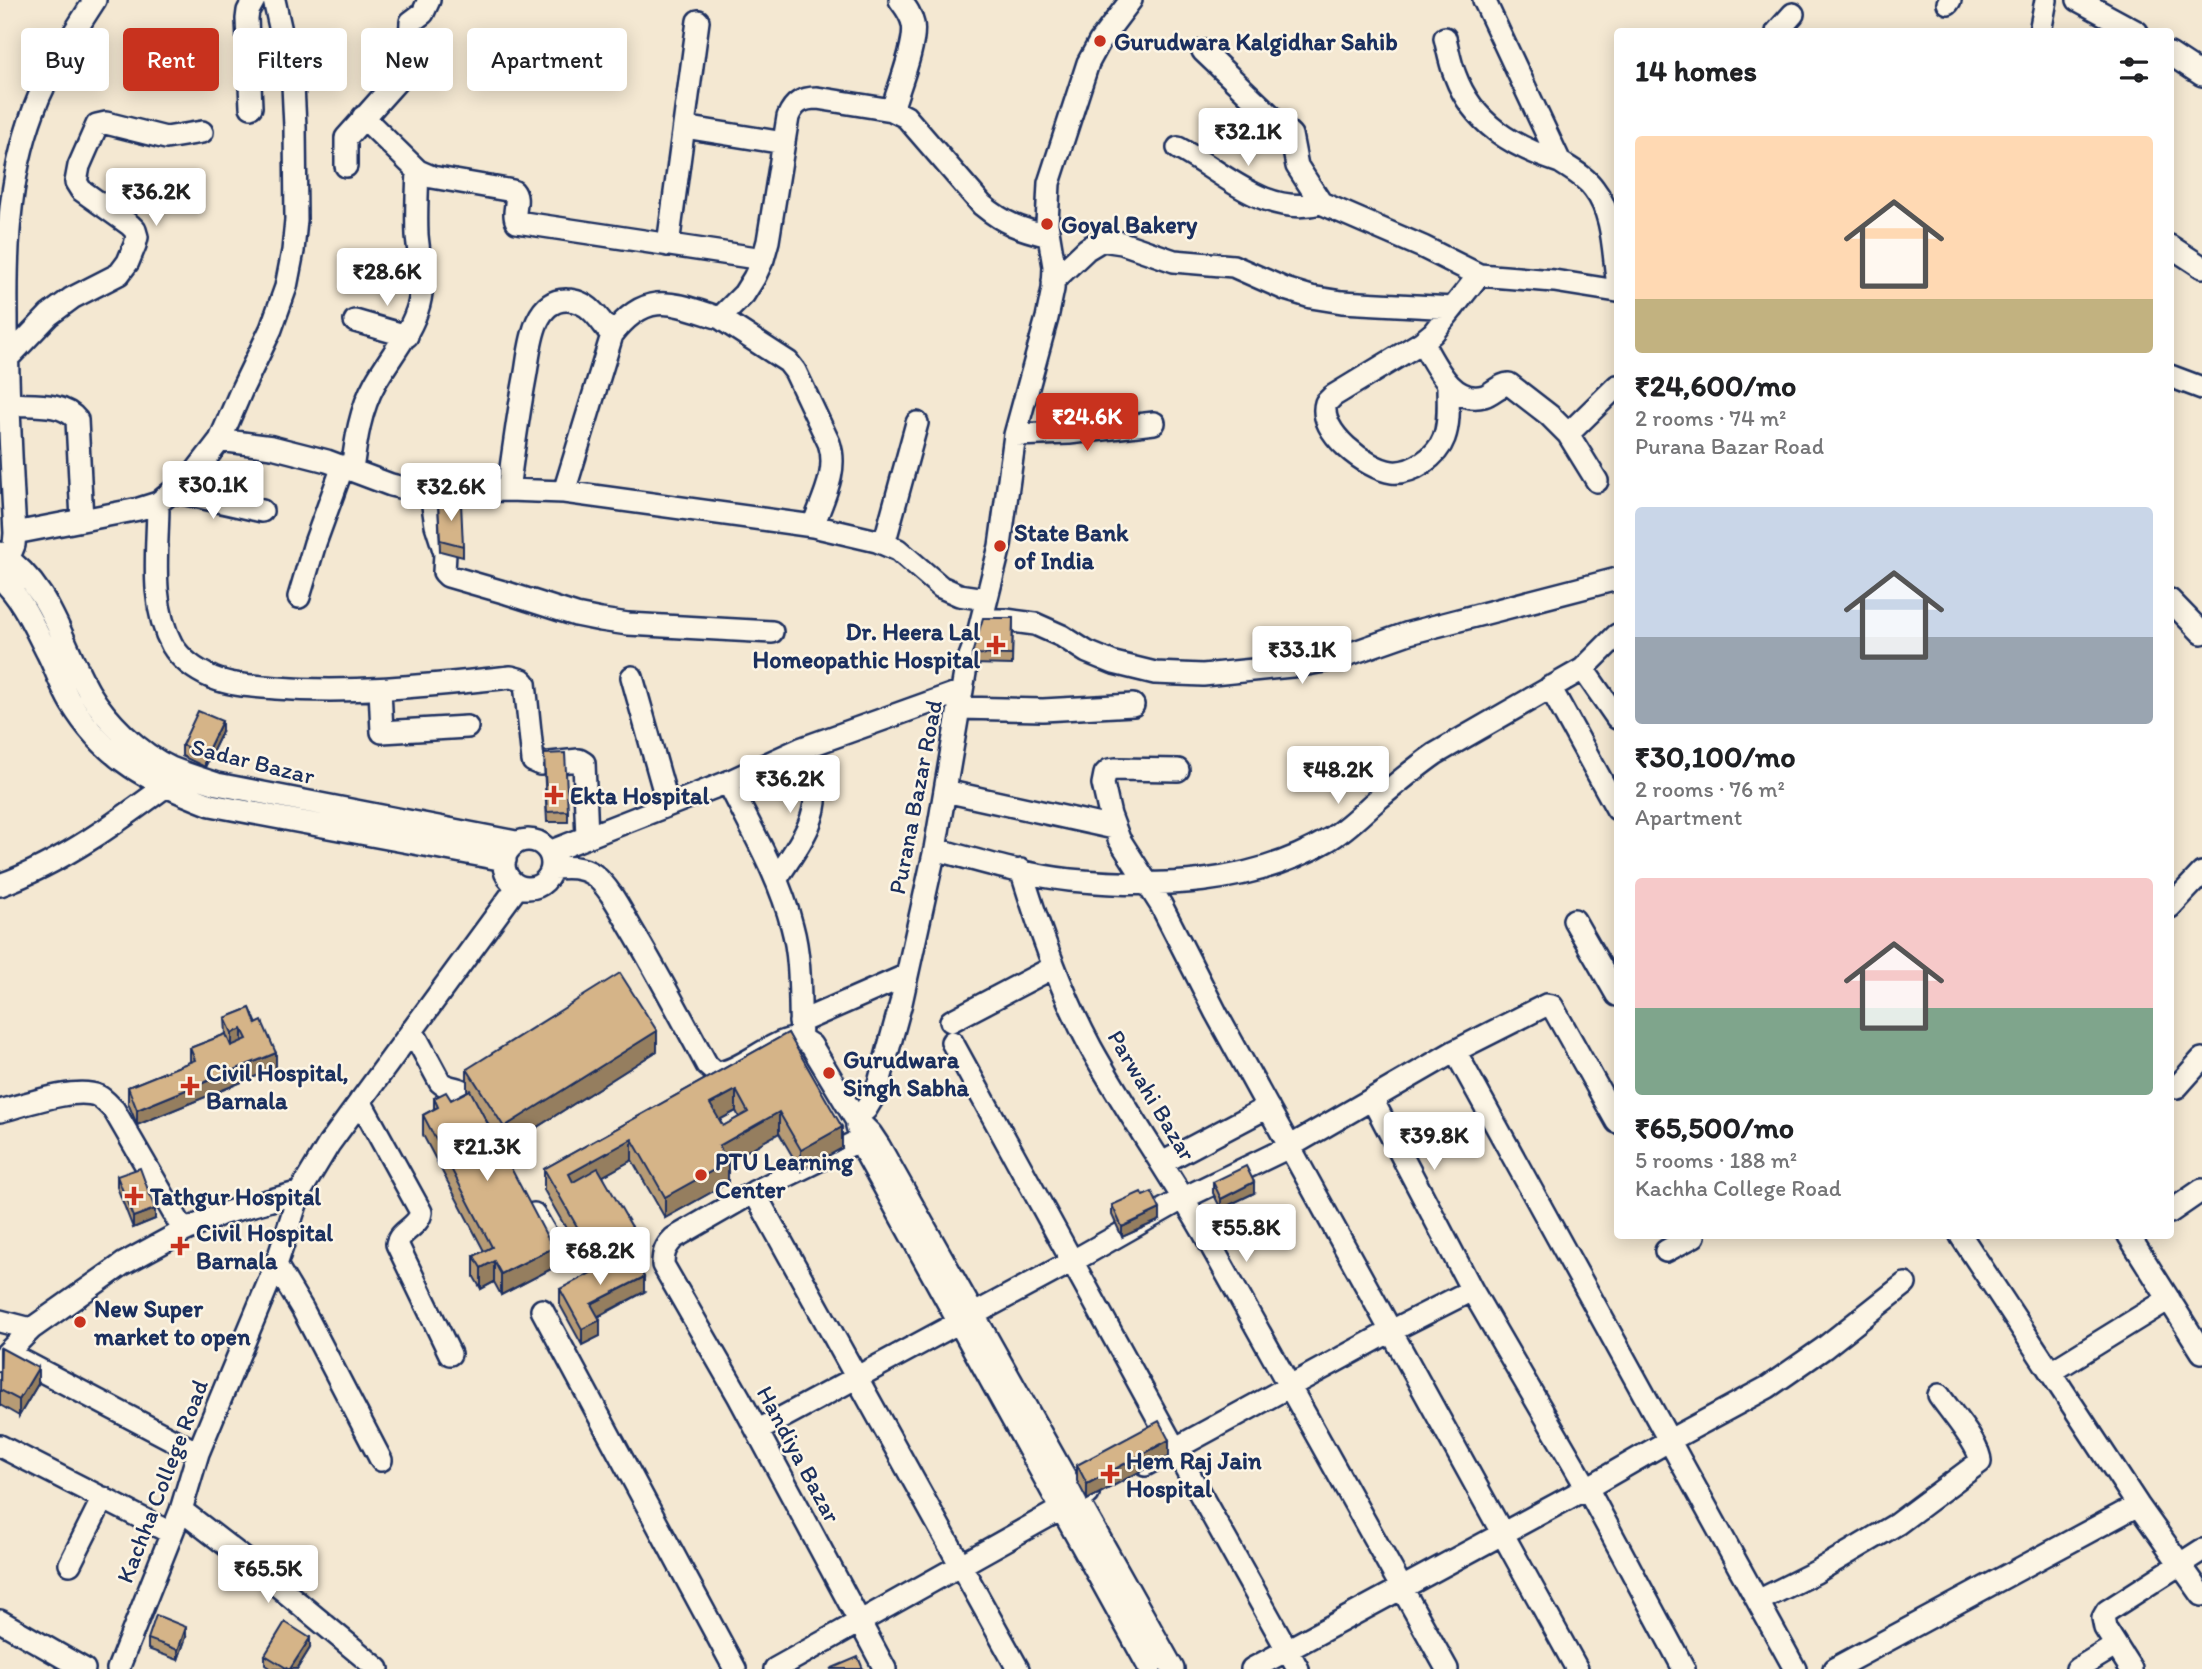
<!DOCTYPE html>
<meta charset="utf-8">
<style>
:root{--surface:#fff;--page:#f2f2f2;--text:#202124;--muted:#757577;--accent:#c8321e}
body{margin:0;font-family:Itim,sans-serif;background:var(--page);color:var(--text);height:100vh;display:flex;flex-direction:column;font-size:26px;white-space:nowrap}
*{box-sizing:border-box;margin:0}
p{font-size:23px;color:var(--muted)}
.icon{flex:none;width:38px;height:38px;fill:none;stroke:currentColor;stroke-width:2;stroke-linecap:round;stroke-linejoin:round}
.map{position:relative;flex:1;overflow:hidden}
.drawer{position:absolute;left:1614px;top:28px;width:560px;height:1211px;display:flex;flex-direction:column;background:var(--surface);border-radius:7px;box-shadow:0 4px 18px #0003}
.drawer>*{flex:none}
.hud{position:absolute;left:21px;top:28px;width:665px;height:63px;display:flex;gap:14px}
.price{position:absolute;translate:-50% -60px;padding:0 16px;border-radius:7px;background:#fff;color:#222;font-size:23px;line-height:46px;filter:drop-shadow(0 2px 4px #0008)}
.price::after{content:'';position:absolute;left:50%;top:42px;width:21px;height:16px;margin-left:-10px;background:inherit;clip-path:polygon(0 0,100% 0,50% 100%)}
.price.current{background:var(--accent);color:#fff}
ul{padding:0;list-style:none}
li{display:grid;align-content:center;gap:14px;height:371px;padding:0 21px}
li span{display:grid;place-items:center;height:217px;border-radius:7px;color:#555}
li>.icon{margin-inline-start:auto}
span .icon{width:126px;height:126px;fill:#fffc;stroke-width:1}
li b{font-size:30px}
h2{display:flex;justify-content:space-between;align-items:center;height:84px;padding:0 21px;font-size:30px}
.pill{padding:0 24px;border-radius:7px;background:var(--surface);box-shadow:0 4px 18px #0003;font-size:24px;line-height:63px}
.pill.current{background:var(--accent);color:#fff}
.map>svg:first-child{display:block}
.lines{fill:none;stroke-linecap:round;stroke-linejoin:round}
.minor-casing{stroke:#1b2f5e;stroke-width:26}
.minor{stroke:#fcf5e5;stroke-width:21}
.wall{fill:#b79b75;stroke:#1b2f5e;stroke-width:2;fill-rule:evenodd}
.shaded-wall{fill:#957e5f;stroke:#1b2f5e;stroke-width:2}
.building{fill:#d5b488;stroke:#1b2f5e;stroke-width:2;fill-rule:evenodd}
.poi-dot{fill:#c8321e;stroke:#fcf5e5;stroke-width:2.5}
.labels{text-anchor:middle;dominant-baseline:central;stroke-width:5;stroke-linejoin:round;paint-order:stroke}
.poi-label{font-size:24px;font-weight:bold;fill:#1b2f5e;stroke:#fcf5e5;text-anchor:start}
.street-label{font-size:24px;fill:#1b2f5e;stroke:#fcf5e5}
</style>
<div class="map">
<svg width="2202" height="1669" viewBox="0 0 2202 1669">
<rect width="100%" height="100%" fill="#f4e8d2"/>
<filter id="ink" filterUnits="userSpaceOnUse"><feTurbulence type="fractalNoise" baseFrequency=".0143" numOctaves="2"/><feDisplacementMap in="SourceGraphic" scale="14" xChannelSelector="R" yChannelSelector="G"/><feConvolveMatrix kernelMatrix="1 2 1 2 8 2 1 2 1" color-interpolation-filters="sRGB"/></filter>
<g filter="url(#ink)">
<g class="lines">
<!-- minor casing -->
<g class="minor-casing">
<path id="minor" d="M274,0L293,85L295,127L296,220L293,251L286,287L271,329L242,389L220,440L193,475L158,503C158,549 149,603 172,645C181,660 197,671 213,678C233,686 255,686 276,688C355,694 433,685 511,677L522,680L525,683L533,761L540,764L579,760L584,763L587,837
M1484,0L1560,162C1572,170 1586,177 1594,189C1613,213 1613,249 1617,278
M2078,0L2137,32
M1948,3L1950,0
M1777,32L1793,14
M2040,32L2046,0
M1445,38C1448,50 1450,63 1455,75C1473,124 1513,147 1560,162
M1203,51L1291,135L1297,166L1321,203L1423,247L1479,275L1554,281L1617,291
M2170,54L2202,75
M251,107L247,19L248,11L254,0
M892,110L906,117L982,205C1005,224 1020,229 1049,236
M363,117L418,171L432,177L513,191C521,200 511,212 517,222L763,259
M684,127L784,143
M1178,148C1225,173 1265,217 1321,203
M346,166V138L405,72L409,61L411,22L423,13L429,0
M668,245L698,21
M2170,246L2202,267
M1053,281L1087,249L1102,240L1122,243L1174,261L1233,266L1285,289L1311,297L1342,302L1453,308
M720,318L788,362L795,371L829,443C839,471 822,500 813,526
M355,321L407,336
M1422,342C1435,364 1452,405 1484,396C1494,393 1498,385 1509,384L1549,415L1568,434L1617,386
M7,359L49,315L72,298L119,274L128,262L135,245L137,237L135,230L130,225L81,190L76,182L79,166L97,125L106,123L166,138L202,132
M2170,376L2202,388
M1448,384C1448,401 1450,422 1444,438C1437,457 1412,474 1392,472C1367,469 1317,431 1326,403L1333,396L1422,342L1433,333L1479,275
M9,404C30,406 63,401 77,420L82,520
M1568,434L1597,481
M1015,435L1069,433L1154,423
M220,440L272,447L327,461L391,485L421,492L508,490L564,492L813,526L877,541L898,550L941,587L959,595L986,599
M352,470C356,440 360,410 375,383C390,356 411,334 419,304C425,281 419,258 417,235C416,214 417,192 418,171
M508,490C513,453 518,415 525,378C530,353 531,299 567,300C575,300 585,304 591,310C599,317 605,327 612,335
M173,491L262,511
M564,492L612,335C647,289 673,303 720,318L744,294L754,278L763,259L768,241L788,117C794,103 802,98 817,98L892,110C898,89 917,43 913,24C911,14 906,8 900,0
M431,493L436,525L445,553L444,572L448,576L507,593L576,615L601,620L628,624L772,632
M15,533L139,509L158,503
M884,544L917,423
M0,553C52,587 60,641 89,692C107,722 139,753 171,768C186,774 202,779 217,784L516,842
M4,569L14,545L15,533C11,461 7,388 7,316C6,240 9,168 39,97C54,63 75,31 95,0
M0,578C23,599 34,627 48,654C56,670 62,688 71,703C106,761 151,782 211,805L505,860
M299,597L315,543L343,466
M2170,600L2202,633
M987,620H1006L1035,624L1062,636L1087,652L1114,663L1155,673L1203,675L1302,665L1335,659L1409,633L1617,579
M1583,669L1617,718
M632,677L668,805
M1550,687L1617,809
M380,689L382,732L467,727
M959,708L1043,710L1133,705
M1178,770L1116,769L1109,770L1105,774L1103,784L1110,815L1119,839L1161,905L1216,1013L1577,1669
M728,782C751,829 779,875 792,926C802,962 799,1002 801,1039
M945,791L1114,828
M504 864a24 24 0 1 1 48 0a24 24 0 1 1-48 0Z
M935,849C979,861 1025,875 1070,880C1157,888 1251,886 1328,840C1346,830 1361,814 1377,800C1396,784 1415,768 1435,754L1583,669L1617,635
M549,852L728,782L800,749L962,691
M553,868C567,867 581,866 594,875C610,888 621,911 631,928C658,973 682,1019 707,1065L716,1073C741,1073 780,1032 802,1040C805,1041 808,1043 811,1045L855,1118L871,1134L879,1146L1173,1669
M1021,870C1040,931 1061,992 1091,1048C1126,1111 1168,1171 1204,1233C1286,1378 1366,1524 1447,1669
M776,880C793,852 822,819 814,784C812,772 805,760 800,749
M0,885C64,862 120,820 174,780
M2170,907L2202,873
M1574,920L1617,995
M951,1021L1054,967
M800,1022L905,976
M412,1030L440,1082C447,1089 454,1086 462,1091C470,1096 474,1108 478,1116
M952,1042L1175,1449L1298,1669
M1455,1051L1795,1669
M2177,1087L2202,1059
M360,1101L421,1212C419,1227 400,1230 397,1244L450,1354
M0,1111C24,1105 76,1086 98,1096C104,1099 109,1105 114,1110L184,1231
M855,1118L866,1109L872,1099L879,1083L901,1003L935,849L966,667L977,638L1000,546L1015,435L1047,318L1053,289L1054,266L1047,224L1049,183L1088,63L1100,41L1131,0
M1617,1122L1552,1006L1546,1005L1455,1051L1372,1099L1472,1290L1587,1488L1684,1669
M857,1126L865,1152L1150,1669
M860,1140L754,1192L674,1238C665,1247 663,1253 663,1265L739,1397L885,1669
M1162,1163L1268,1107
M754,1192L1018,1669
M2170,1212L2202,1190
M534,1214L559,1257
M1961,1236L2138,1505L2202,1595
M2129,1236L2202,1352
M1666,1251L1694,1236
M276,1265L303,1310L381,1460
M542,1310L735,1669
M0,1321L31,1329
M15,1357L198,1453
M0,1360L31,1329L123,1264L178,1234L221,1214L300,1192
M2051,1372L2169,1299
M757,1431L1073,1261L1184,1198L1289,1147L1372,1099
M0,1446L171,1533
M1145,1465L1391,1331L1472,1290
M181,1510L255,1567L378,1669
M70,1564L103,1498
M1758,1601L1816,1572L1897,1524L1980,1462C1981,1446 1949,1410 1939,1395
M0,1621L84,1669
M118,1669L181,1510L198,1453L276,1265L300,1192L329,1144L518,886
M775,1669L1088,1494
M1252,1669L1587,1488L1670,1440L1768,1387L1824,1348L1905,1284
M1834,1669L2138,1505
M2077,1669L2115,1646
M2131,1669L2105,1628L2103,1618L2107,1611L2202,1550"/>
</g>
<!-- minor -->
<use href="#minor" class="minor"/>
</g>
<!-- wall -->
<path class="wall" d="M438,501L463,546V557L440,551Z
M1013,618L1012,665L972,664V654Z
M222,732L205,767L182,756V745Z
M544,765L568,811V822H547Z
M250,1008L276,1068L137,1125L128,1103V1087L190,1062V1048L226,1034L225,1018Z
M788,1033L842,1148L801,1171L779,1133L728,1161V1183L665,1218L632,1160L603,1176L632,1248L591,1272L544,1190V1169ZM736,1111L739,1117L723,1126L719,1120Z
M657,1051L504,1148L484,1117L553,1268L501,1295L494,1282L481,1289L474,1277V1256L484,1251L423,1135V1115L434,1109V1098L451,1100L468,1091L467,1090V1069Z
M117,1176L155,1219L133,1228L117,1187Z
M1213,1182L1254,1193L1221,1209L1213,1193Z
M1143,1196L1160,1220L1122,1237L1112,1215V1205Z
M560,1289L644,1292L598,1317L600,1336L582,1345L560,1305Z
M0,1349L38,1384L19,1416L0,1405Z
M1169,1456L1087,1500L1077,1481V1465Z
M186,1637L178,1660L148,1649V1639Z
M310,1648L297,1669H271L265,1665V1655Z"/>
<!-- shaded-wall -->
<path class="shaded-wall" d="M222,721V732L205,767V756Z
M242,1029V1045L232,1049V1033Z
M657,1031V1051L504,1148V1127Z
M276,1053V1068L137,1125V1110Z
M736,1090V1111L710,1125V1104Z
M779,1112V1133L719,1167V1146Z
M842,1127V1148L801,1171V1150Z
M632,1139V1160L569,1195V1174Z
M728,1162V1183L665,1218V1197Z
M1254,1182V1193L1221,1209V1199Z
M155,1209V1219L133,1228V1217Z
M1160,1209V1220L1122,1237V1227Z
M632,1227V1248L591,1272V1251Z
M553,1248V1268L501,1295V1274Z
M494,1261V1282L481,1289V1268Z
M644,1277V1292L591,1320V1304Z
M600,1320V1336L582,1345V1329Z
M38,1368V1384L19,1416V1400Z
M1169,1440V1456L1087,1500V1484Z
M186,1627V1637L178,1660V1650Z
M310,1638V1648L297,1669H290Z"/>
<!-- building -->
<path class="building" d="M438,501L461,503L463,546L440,540Z
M983,618H1013L1012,655L972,654Z
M198,711L222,721L205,756L182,745Z
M565,753L568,811L547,812L544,754Z
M620,973L657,1031L504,1127L467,1069Z
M250,1008L256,1024L262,1021L276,1053L137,1110L128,1087L195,1060L190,1048L226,1034L231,1046L247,1039L242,1029L232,1033L225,1018Z
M788,1033L842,1127L801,1150L779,1112L719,1146L728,1162L665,1197L632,1139L569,1174L573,1182L598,1168L632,1227L591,1251L544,1169ZM736,1090L748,1112L723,1126L710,1104Z
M470,1090L553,1248L501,1274L494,1261L481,1268L474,1256L492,1247L423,1115L438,1107L434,1098L446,1092L451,1100Z
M1246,1166L1254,1182L1221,1199L1213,1182Z
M140,1168L155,1209L133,1217L117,1176Z
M1141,1192L1143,1196L1152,1192L1160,1209L1122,1227L1112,1205Z
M631,1252L644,1277L591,1304L600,1320L582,1329L560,1289Z
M1,1348L38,1368L19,1400L0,1390Z
M1159,1421L1169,1440L1087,1484L1077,1465Z
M156,1615L186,1627L178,1650L148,1639Z
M285,1622L310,1638L290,1669H288L265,1655Z
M858,1657L863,1669H830Z"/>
</g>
<!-- markers -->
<g class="poi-dot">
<circle cx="1100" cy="41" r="7"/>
<circle cx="1047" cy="224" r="7"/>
<circle cx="1000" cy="546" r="7"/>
<path d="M992.5 634.5h7v7h7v7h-7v7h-7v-7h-7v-7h7z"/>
<path d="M550.5 784.5h7v7h7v7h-7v7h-7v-7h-7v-7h7z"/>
<circle cx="829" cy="1073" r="7"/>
<path d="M186.5 1075.5h7v7h7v7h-7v7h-7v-7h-7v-7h7z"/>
<circle cx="701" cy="1175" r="7"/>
<path d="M130.5 1185.5h7v7h7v7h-7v7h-7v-7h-7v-7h7z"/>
<path d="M176.5 1235.5h7v7h7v7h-7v7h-7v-7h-7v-7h7z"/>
<circle cx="80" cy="1322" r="7"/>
<path d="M1106.5 1463.5h7v7h7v7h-7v7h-7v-7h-7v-7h7z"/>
</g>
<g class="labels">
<!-- poi labels -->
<g class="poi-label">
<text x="1114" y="41">Gurudwara Kalgidhar Sahib</text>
<text x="1061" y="224">Goyal Bakery</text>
<text x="1014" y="532">State Bank<tspan x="1014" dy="28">of India</tspan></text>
<text x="980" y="631" text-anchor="end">Dr. Heera Lal<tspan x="980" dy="28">Homeopathic Hospital</tspan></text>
<text x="570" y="795">Ekta Hospital</text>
<text x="843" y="1059">Gurudwara<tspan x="843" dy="28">Singh Sabha</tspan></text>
<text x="206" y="1072">Civil Hospital,<tspan x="206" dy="28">Barnala</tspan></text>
<text x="715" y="1161">PTU Learning<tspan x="715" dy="28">Center</tspan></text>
<text x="150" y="1196">Tathgur Hospital</text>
<text x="196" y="1232">Civil Hospital<tspan x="196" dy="28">Barnala</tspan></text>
<text x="94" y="1308">New Super<tspan x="94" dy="28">market to open</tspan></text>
<text x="1126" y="1460">Hem Raj Jain<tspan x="1126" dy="28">Hospital</tspan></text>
</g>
<!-- street labels -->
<g class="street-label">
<text transform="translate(253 761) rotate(14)">Sadar Bazar</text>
<text transform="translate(915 797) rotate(-79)">Purana Bazar Road</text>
<text transform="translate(1152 1095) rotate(59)">Parwahi Bazar</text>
<text transform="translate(799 1454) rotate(62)">Handiya Bazar</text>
<text transform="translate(162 1481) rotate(-69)">Kachha College Road</text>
</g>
</g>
</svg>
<b class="price" style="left:1248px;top:168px">₹32.1K</b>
<b class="price" style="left:156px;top:228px">₹36.2K</b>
<b class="price" style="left:387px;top:308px">₹28.6K</b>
<b class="price current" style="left:1087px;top:453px">₹24.6K</b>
<b class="price" style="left:213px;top:521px">₹30.1K</b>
<b class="price" style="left:451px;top:523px">₹32.6K</b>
<b class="price" style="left:1302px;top:686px">₹33.1K</b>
<b class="price" style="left:1338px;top:806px">₹48.2K</b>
<b class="price" style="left:790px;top:815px">₹36.2K</b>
<b class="price" style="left:1434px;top:1172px">₹39.8K</b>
<b class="price" style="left:487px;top:1183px">₹21.3K</b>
<b class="price" style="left:1246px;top:1264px">₹55.8K</b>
<b class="price" style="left:600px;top:1287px">₹68.2K</b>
<b class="price" style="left:268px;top:1605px">₹65.5K</b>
<div class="hud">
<a class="pill">Buy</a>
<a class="pill current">Rent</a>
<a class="pill">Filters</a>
<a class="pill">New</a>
<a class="pill">Apartment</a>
</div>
<section class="drawer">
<h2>14 homes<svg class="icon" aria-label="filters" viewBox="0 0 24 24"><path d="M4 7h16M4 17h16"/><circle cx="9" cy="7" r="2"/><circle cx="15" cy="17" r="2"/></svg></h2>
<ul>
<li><span style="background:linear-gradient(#ffd9b3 75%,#c2b280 0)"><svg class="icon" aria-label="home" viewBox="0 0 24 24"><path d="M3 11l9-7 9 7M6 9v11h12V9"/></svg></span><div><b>₹24,600/mo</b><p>2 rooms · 74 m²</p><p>Purana Bazar Road</p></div></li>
<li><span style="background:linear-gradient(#c9d6e8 60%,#9aa5b1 0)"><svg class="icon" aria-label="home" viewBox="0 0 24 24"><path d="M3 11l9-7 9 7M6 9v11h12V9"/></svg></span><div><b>₹30,100/mo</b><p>2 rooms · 76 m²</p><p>Apartment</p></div></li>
<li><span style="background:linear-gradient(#f6c9c9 60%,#7fa58c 0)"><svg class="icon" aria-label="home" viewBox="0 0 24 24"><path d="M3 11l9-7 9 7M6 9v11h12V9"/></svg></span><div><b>₹65,500/mo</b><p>5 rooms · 188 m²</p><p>Kachha College Road</p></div></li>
</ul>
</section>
</div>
